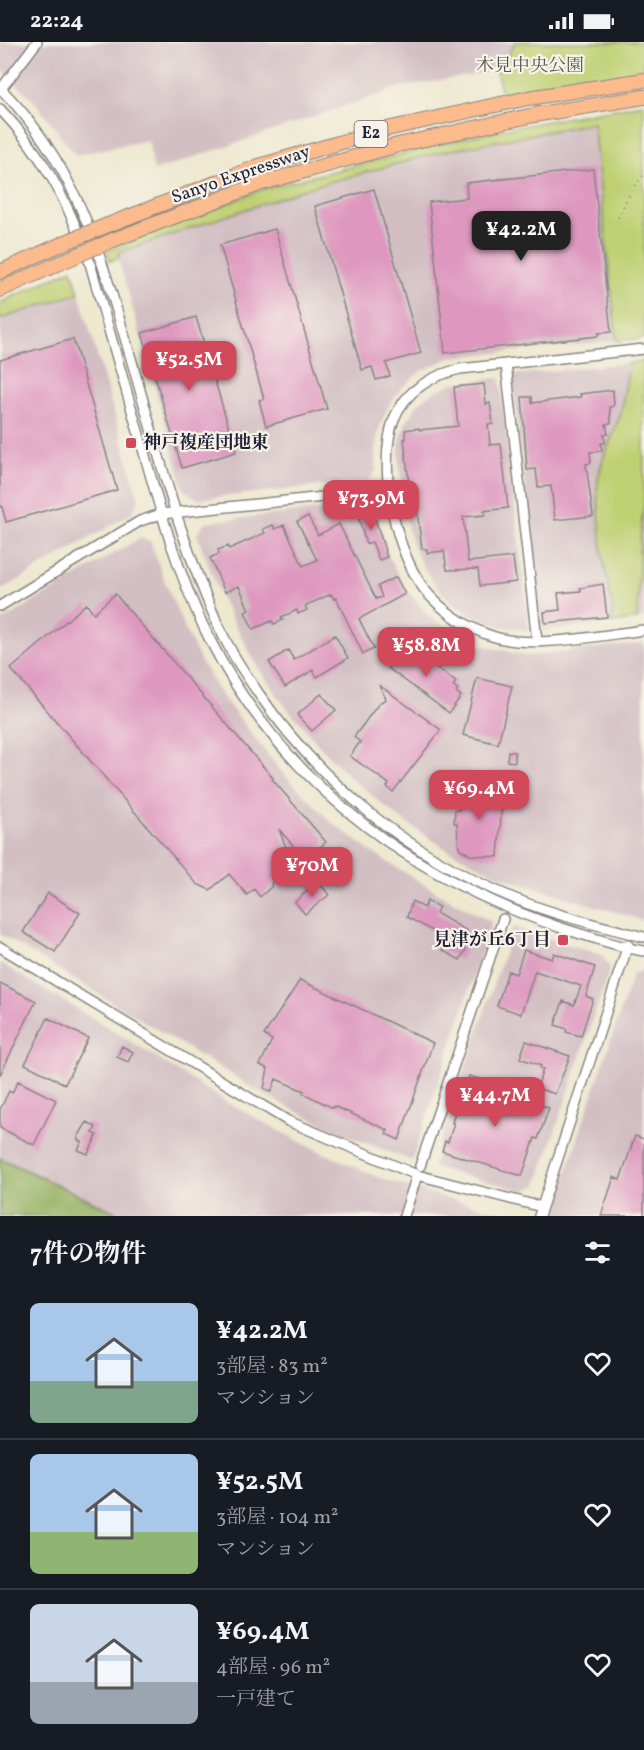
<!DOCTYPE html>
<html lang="ja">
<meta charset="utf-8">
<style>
:root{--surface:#171b24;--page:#20242c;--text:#f1f3f6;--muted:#9ea1a6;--line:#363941;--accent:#d1495b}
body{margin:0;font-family:Vollkorn,"Noto Serif JP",serif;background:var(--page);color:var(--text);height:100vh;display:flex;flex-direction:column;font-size:22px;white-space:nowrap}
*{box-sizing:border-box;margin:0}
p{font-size:20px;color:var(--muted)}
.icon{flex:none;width:33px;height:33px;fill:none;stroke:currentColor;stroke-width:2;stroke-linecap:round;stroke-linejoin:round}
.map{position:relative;height:1174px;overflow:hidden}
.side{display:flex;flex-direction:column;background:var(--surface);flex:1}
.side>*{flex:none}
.price{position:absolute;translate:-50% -51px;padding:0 14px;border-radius:12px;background:var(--accent);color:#fff;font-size:20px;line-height:39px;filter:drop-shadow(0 2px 3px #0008)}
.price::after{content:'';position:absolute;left:50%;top:36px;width:18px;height:14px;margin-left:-9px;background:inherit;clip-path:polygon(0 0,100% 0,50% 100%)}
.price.selected{background:#222;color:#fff}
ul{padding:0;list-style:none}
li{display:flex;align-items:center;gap:18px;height:150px;padding:0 30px}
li+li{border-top:2px solid var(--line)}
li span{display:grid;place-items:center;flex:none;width:168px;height:120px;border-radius:9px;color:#555}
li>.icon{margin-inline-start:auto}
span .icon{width:72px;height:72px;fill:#fffc;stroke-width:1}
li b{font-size:26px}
h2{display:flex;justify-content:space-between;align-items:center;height:72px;padding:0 30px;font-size:26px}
.status{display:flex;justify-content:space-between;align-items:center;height:42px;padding:0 30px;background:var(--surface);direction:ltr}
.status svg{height:16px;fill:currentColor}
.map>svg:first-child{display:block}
.industrial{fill:#d2bec3}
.green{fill:#bfd073;stroke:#707957;stroke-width:1.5}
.forest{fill:#97b265;stroke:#5c6a50;stroke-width:1.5}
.building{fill:#de97bf}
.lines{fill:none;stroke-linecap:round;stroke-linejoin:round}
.minor-casing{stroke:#888585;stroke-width:12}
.highway-casing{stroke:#888585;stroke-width:16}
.path{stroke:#888585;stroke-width:1.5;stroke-dasharray:1.5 4.5;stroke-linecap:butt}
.minor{stroke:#fff;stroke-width:9}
.highway{stroke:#fbbb8c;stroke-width:14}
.highway-bridge-casing{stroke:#888585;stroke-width:16;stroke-linecap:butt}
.highway-bridge{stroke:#fbbb8c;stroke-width:14}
.poi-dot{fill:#d1495b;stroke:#f7f3e8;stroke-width:2}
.labels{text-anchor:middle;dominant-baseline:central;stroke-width:4.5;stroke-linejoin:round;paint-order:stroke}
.shield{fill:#f7f3e8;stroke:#62616f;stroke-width:1.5}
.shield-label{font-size:16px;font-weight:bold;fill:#22223b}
.park-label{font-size:18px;fill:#51564c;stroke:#f7f3e8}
.street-label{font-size:18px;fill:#22223b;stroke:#f7f3e8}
.poi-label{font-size:18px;font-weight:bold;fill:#22223b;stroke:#f7f3e8;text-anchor:start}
</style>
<div class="status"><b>22:24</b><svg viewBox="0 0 49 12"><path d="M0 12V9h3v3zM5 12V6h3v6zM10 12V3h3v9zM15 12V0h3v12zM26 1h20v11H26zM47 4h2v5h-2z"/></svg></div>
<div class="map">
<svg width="644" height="1174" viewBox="0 0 644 1174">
<rect width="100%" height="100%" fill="#f7f3e8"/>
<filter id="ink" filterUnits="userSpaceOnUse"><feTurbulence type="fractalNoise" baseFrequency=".0167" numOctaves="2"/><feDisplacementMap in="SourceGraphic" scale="12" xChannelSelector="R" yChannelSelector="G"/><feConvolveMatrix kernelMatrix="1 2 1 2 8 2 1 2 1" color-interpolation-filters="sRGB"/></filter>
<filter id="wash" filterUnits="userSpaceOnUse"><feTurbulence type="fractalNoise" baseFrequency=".008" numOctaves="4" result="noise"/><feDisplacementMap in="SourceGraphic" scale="24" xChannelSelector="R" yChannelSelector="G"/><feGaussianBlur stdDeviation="1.35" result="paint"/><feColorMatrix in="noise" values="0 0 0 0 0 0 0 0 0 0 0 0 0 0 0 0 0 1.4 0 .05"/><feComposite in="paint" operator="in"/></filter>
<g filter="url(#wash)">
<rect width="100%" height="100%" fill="#eee8cf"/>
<!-- industrial -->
<path class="industrial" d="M0,0H515L500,28L401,45L154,129L148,98L75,113L36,61L0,25Z
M594,80L617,299L452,315L421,329L402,345L388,365L379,386L375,410L376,429L368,439L198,457L184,448L117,211L307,146L441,110Z
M79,251L139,457L132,471L0,549V277Z
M629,321L621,371L604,414L599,432L597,447L602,510L613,568L611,581L541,589L512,333Z
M500,336L529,588L500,584L471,573L454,562L439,547L424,526L413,504L408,488L399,417V402L405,382L418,362L433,350L453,341Z
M644,460V576L637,577L640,498Z
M365,463L377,472L388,513L406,547L427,572L456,593L481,603L526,614L644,601V879L501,835L446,807L401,777L353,738L322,707L282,660L256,622L221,556L197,492L205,480Z
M140,496L151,500L164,538L184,585L201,620L221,653L279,727L330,779L370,809L441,853L492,880L412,1119L336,1089L265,1053L0,892V580Z
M513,885L602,913L610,926L537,1143L524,1149L432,1125Z
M0,921L127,997L226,1060L306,1103L377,1135L442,1155L517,1174H122L0,1116Z
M644,927V1174H552L633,932Z"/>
<!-- green -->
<path class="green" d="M515,0H644V31L502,53L496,29L500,28Z
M644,62V296L617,299L593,81L441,110L308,146L118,211L119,216L110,219L107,209L258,149L301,137L498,88Z
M72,227L79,251L0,277V261Z
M644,319V460L640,498L637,577L611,581L613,568L602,510L597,447L599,432L604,414L621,371L629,321Z"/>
<!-- forest -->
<path class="forest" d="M0,1116L109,1167L122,1174H0Z"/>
<g id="blocks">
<!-- building -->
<path class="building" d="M593,127L611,290L598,291V294L445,311L429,160L467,156L466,141Z
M374,147L421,311L386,321L390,334L376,338L372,325L362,328L315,164Z
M275,187L327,367L266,384L259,358L264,357L220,203Z
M196,275L236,410L182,426L142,291Z
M73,297L117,448L6,480L2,465H0V318Z
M484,342L486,362L490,361L493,382H488L490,403L501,402L508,466L484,469L485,473L463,475L468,520L513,515L516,540L480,544L478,527L447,528L444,509L427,511V507H422L416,460H411L404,397H406L405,388L419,386V388L458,384L454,345Z
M613,348L614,364L610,365L611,381L606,382L608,392H604L605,401H601L602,409L590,410L591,421L586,422L593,474L555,478L551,444L538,445L536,427L527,428L522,355H532V361L581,355L580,352Z
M368,465L369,471L373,470L387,515L379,518L372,500L366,502L356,467Z
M308,474L318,493L339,482L376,557L382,555L378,544L396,535L405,552L359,577L374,607L363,612L336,556L334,557L331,552L305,564L307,568L298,572L297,568L281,575L283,578L274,582L272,579L253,587L245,570L249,568L239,544L225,550L210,516L219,512L218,508L228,504L229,507L265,491L263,487L273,483L275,487L284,483L303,524L317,518L297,479Z
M603,542L607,575L545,581L544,570L560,568L558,551L581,549L580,546Z
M115,552L273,736L272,737L326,800L305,818L279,787L294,827L279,839L272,840L271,845L260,855L254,847L247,853L229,832L210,848L197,842L11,627L86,562L94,571Z
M335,593L348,616L317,635L313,628L285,645L269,620L288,608L294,618Z
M406,603L456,640L453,644L458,647L456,650L461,654L449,671L388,626Z
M477,636L512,644L498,702L463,693Z
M379,643L441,688L393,750L387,745L389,742L350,714L360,700L354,695L379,661L386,657Z
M321,652L336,668L312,689L297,673Z
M508,709L515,710V720L507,719Z
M481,743L488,744V746L503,747L498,815L470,813L460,807L458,801L457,781H454L455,768H459L460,744L480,746Z
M318,839L329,853L305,872L295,860Z
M48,851L80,871L55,910L23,890Z
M412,859L424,866L427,859L439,865L436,871L467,889L459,904L466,907L460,918L442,908L447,897L407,875Z
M524,908L552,917L554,911L595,925L586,954L593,957L581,994L566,990L567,987L555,983L563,959L574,963L581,944L535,929L521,972L497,964L508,929L516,932Z
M300,938L433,1001L399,1098L386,1092L388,1088L334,1064L333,1066L303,1051L304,1049L276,1037L271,1050L264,1046L268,1027L260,1023L272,998L264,993Z
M0,941L36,959L0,1033Z
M48,976L88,996L65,1042L25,1022Z
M526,999L570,1014L555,1052L537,1046L543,1027L540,1026L541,1024L520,1016Z
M122,1004L133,1010L128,1020L117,1015Z
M469,1034L493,1041L491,1047L549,1066L538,1097L535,1096L522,1134L442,1109L445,1099L448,1100L454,1081H452L455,1069L457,1070Z
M18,1039L56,1058L34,1103L0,1086V1068L9,1049L12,1051Z
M87,1080L96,1085L93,1091L97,1093L88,1112L78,1108L82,1100L78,1098V1095Z
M635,1094L644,1097V1174H601L614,1135L620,1138Z"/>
</g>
</g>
<g filter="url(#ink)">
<use href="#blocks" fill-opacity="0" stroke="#888585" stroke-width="1.5"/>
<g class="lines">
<!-- minor casing -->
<g class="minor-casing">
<path id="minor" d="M0,46C76,121 101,214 130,313C157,406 180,501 221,589C231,611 245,632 259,652C322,743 411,814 513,856C555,873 600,884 644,895
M1,47L37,0
M0,67C44,113 67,159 89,218C107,281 125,344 143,407C161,471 179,536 209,596C260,697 341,777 439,832C485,858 534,878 584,893C604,899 623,906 644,909
M644,307L460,327C432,333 405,349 394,377C376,424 396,518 430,554C447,572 471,588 495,595C534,607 602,593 644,588
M506,322L537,599
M0,564L140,479L161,472L390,448
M0,905L288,1079L417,1133L542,1165
M420,1124L503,877
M404,1174L417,1133
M539,1174L628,903"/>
</g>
<!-- highway casing -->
<g class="highway-casing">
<path id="highway" d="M108,183L259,124L387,87L528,56L644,38
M113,198L262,141L398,103L534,73L644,55
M0,230L66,200
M0,248L71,216"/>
</g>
<!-- path -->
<path class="path" d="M618,176L632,147L644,133"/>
<!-- minor -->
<use href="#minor" class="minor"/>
<!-- highway -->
<use href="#highway" class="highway"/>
<!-- highway-bridge casing -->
<g class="highway-bridge-casing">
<path id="highway-bridge" d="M66,200L108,183
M71,216L113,198"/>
</g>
<!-- highway-bridge -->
<use href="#highway-bridge" class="highway-bridge"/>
</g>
</g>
<!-- markers -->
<g class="poi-dot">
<rect x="125" y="395" width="12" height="12" rx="3"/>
<rect x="557" y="892" width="12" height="12" rx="3"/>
</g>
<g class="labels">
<!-- shield labels -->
<rect class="shield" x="354.5" y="79" width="33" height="26" rx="4.5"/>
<g class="shield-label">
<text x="371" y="92">E2</text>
</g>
<!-- park labels -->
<g class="park-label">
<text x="530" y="24">木見中央公園</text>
</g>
<!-- street labels -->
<g class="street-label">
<text transform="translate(241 133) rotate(-19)">Sanyo Expressway</text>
</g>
<!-- poi labels -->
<g class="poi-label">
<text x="143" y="401">神戸複産団地東</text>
<text x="551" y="898" text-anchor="end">見津が丘6丁目</text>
</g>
</g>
</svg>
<b class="price selected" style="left:521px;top:220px">¥42.2M</b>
<b class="price" style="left:189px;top:350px">¥52.5M</b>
<b class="price" style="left:371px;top:489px">¥73.9M</b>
<b class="price" style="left:426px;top:636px">¥58.8M</b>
<b class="price" style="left:479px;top:779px">¥69.4M</b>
<b class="price" style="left:312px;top:856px">¥70M</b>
<b class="price" style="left:495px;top:1086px">¥44.7M</b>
</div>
<section class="side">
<h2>7件の物件<svg class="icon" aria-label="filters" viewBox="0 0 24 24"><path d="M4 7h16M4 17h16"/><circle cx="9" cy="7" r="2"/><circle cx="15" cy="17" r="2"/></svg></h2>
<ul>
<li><span style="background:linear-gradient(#a9c7e8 65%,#7fa58c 0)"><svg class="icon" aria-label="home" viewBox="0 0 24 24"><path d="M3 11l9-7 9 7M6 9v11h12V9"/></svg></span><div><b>¥42.2M</b><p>3部屋 · 83 m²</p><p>マンション</p></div><svg class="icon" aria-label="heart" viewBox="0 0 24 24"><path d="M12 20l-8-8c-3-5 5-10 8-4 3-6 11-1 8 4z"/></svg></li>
<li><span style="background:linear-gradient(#a9c7e8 65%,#8fb573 0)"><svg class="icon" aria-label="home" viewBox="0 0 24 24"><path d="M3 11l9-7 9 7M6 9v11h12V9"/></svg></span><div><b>¥52.5M</b><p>3部屋 · 104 m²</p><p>マンション</p></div><svg class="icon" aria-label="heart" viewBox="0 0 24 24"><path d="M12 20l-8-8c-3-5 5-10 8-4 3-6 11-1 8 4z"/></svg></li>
<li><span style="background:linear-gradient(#c9d6e8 65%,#9aa5b1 0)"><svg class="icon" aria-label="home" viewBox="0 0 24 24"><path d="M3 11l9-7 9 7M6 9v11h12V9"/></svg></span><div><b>¥69.4M</b><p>4部屋 · 96 m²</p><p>一戸建て</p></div><svg class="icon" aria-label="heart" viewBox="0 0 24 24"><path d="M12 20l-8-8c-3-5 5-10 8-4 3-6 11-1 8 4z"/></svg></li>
</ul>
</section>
